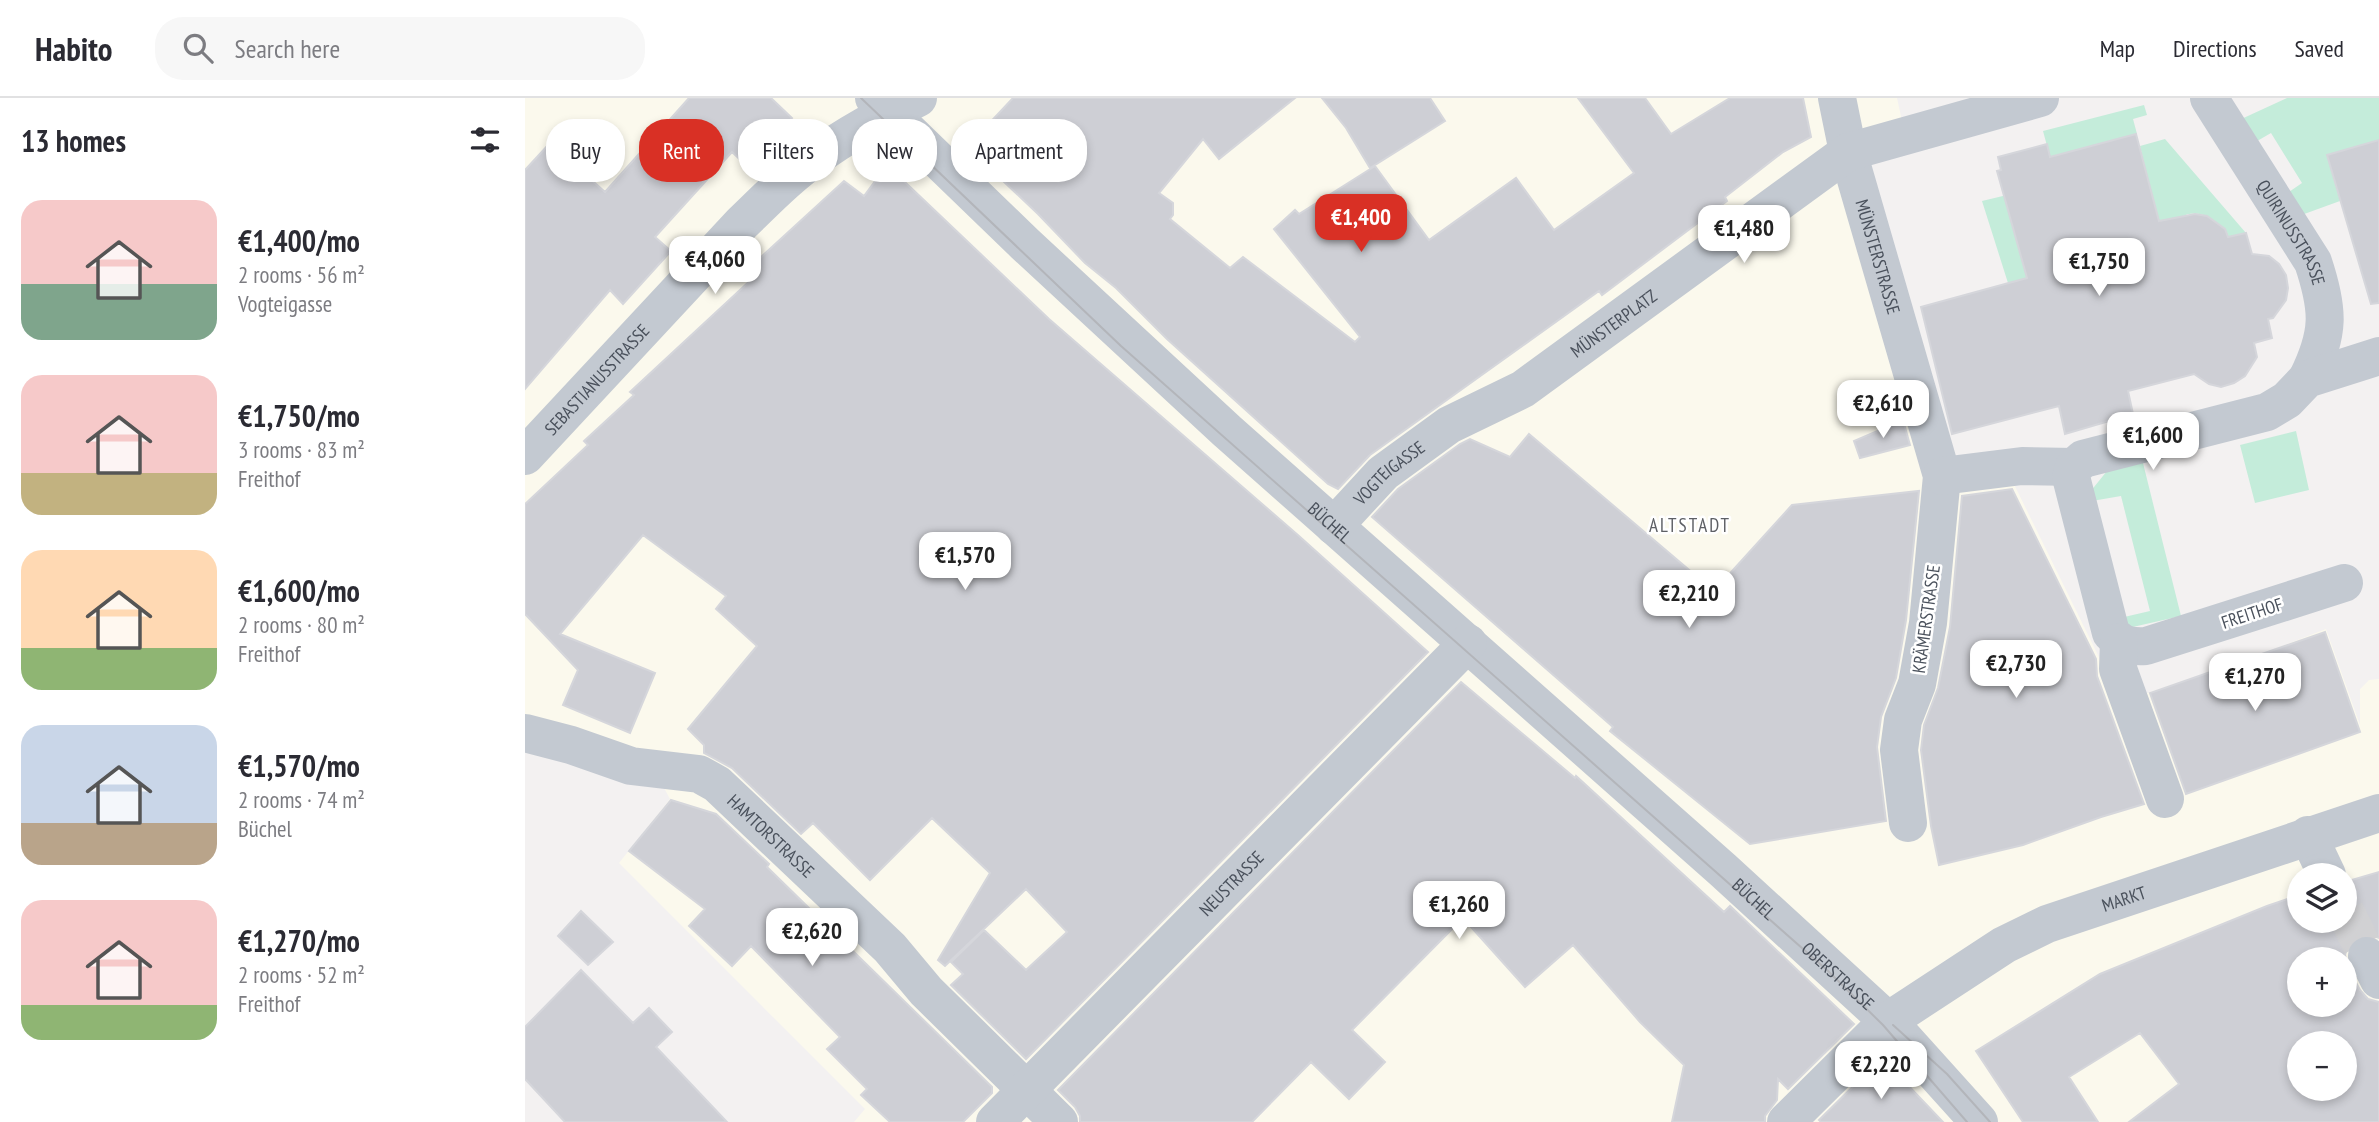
<!DOCTYPE html>
<meta charset="utf-8">
<style>
:root{--surface:#fff;--page:#f7f7f7;--text:#2b2b33;--muted:#7c7c81;--line:#e1e1e2;--accent:#d93025}
body{margin:0;font-family:"PT Sans Narrow",sans-serif;background:var(--page);color:var(--text);height:100vh;display:flex;flex-direction:column;font-size:26px;white-space:nowrap}
*{box-sizing:border-box;margin:0}
p{font-size:23px;color:var(--muted)}
.icon{flex:none;width:38px;height:38px;fill:none;stroke:currentColor;stroke-width:2;stroke-linecap:round;stroke-linejoin:round}
.map{position:relative;flex:1;overflow:hidden}
.side{display:flex;flex-direction:column;background:var(--surface);width:525px}
.side>*{flex:none}
.guide{position:absolute;left:21px;top:21px;width:665px;height:63px;display:flex;gap:14px}
.buttons{position:absolute;left:1762px;top:765px;display:grid;gap:14px}
.buttons a{display:grid;place-items:center;width:70px;height:70px;border-radius:50%;background:var(--surface);box-shadow:0 4px 10px #0003;font-size:35px}
.price{position:absolute;translate:-50% -60px;padding:0 16px;border-radius:14px;background:#fff;color:#222;font-size:23px;line-height:46px;filter:drop-shadow(0 2px 4px #0008)}
.price::after{content:'';position:absolute;left:50%;top:42px;width:21px;height:16px;margin-left:-10px;background:inherit;clip-path:polygon(0 0,100% 0,50% 100%)}
.price.on{background:var(--accent);color:#fff}
ul{padding:0;list-style:none}
li{display:flex;align-items:center;gap:21px;height:175px;padding:0 21px}
li span{display:grid;place-items:center;flex:none;width:196px;height:140px;border-radius:21px;color:#555}
li>.icon{margin-inline-start:auto}
span .icon{width:84px;height:84px;fill:#fffc;stroke-width:1}
li b{font-size:30px}
h2{display:flex;justify-content:space-between;align-items:center;height:84px;padding:0 21px;font-size:30px}
.tag{padding:0 24px;border-radius:28px;background:var(--surface);box-shadow:0 4px 10px #0003;font-size:24px;line-height:63px}
.tag.on{background:var(--accent);color:#fff}
header{display:flex;align-items:center;gap:42px;box-sizing:border-box;height:98px;padding:0 35px;background:var(--surface);border-bottom:2px solid var(--line)}
header strong{font-size:33px}
nav{display:flex;gap:38px;margin-inline-start:auto;font-size:24px}
.search{width:490px;height:63px;background:var(--page);display:flex;align-items:center;gap:18px;box-sizing:border-box;padding:0 24px;border-radius:28px;color:var(--muted);font-size:26px}
main{display:flex;flex:1;min-height:0}
.map>svg:first-child{display:block}
.commercial{fill:#fbf9ed;fill-rule:evenodd}
.green{fill:#c4ecda}
.building{fill:#cecfd5;stroke:#d5d6db;stroke-width:2;fill-rule:evenodd}
.lines{fill:none;stroke-linecap:round;stroke-linejoin:round}
.minor-tunnel{stroke:#d1d1d3;stroke-width:38;stroke-dasharray:38 19;stroke-linecap:butt}
.minor{stroke:#c3c9d1;stroke-width:38}
.tram{stroke:#b3b5ba;stroke-width:2}
.labels{text-anchor:middle;dominant-baseline:central;stroke-width:5;stroke-linejoin:round;paint-order:stroke}
.street-label{font-size:18px;fill:#4a515c;stroke:#fff}
.neighbourhood-label{font-size:19px;letter-spacing:2px;fill:#5e6065;stroke:#fff}
</style>
<header>
<strong>Habito</strong>
<div class="search"><svg class="icon" aria-label="search" viewBox="0 0 24 24"><circle cx="10" cy="10" r="6"/><path d="M15 15l6 6"/></svg>Search here</div>
<nav><a>Map</a><a>Directions</a><a>Saved</a></nav>
</header>
<main>
<section class="side">
<h2>13 homes<svg class="icon" aria-label="filters" viewBox="0 0 24 24"><path d="M4 7h16M4 17h16"/><circle cx="9" cy="7" r="2"/><circle cx="15" cy="17" r="2"/></svg></h2>
<ul>
<li><span style="background:linear-gradient(#f6c9c9 60%,#7fa58c 0)"><svg class="icon" aria-label="home" viewBox="0 0 24 24"><path d="M3 11l9-7 9 7M6 9v11h12V9"/></svg></span><div><b>€1,400/mo</b><p>2 rooms · 56 m²</p><p>Vogteigasse</p></div></li>
<li><span style="background:linear-gradient(#f6c9c9 70%,#c2b280 0)"><svg class="icon" aria-label="home" viewBox="0 0 24 24"><path d="M3 11l9-7 9 7M6 9v11h12V9"/></svg></span><div><b>€1,750/mo</b><p>3 rooms · 83 m²</p><p>Freithof</p></div></li>
<li><span style="background:linear-gradient(#ffd9b3 70%,#8fb573 0)"><svg class="icon" aria-label="home" viewBox="0 0 24 24"><path d="M3 11l9-7 9 7M6 9v11h12V9"/></svg></span><div><b>€1,600/mo</b><p>2 rooms · 80 m²</p><p>Freithof</p></div></li>
<li><span style="background:linear-gradient(#c9d6e8 70%,#b9a48a 0)"><svg class="icon" aria-label="home" viewBox="0 0 24 24"><path d="M3 11l9-7 9 7M6 9v11h12V9"/></svg></span><div><b>€1,570/mo</b><p>2 rooms · 74 m²</p><p>Büchel</p></div></li>
<li><span style="background:linear-gradient(#f6c9c9 75%,#8fb573 0)"><svg class="icon" aria-label="home" viewBox="0 0 24 24"><path d="M3 11l9-7 9 7M6 9v11h12V9"/></svg></span><div><b>€1,270/mo</b><p>2 rooms · 52 m²</p><p>Freithof</p></div></li>
</ul>
</section>
<div class="map">
<svg width="1854" height="1024" viewBox="0 0 1854 1024">
<rect width="100%" height="100%" fill="#f3f1f1"/>
<!-- commercial -->
<path class="commercial" d="M0,0H1372L1379,32L1319,49L1413,383L1483,374L1596,604L1729,559L1801,531L1835,627V591L1844,582L1854,581V1024H329L340,1011L94,765L145,701L131,675L0,638ZM1774,777H1820V822H1774ZM1774,861H1820V906H1774ZM1774,945H1820V990H1774Z"/>
<!-- green -->
<path class="green" d="M1762,0H1854V43L1802,58L1815,103L1771,119L1758,98L1777,85L1746,35L1727,46L1712,23Z
M1619,7L1622,17L1608,21L1612,36L1525,59L1518,33Z
M1640,41L1721,135L1703,139L1700,130H1696C1688,118 1670,111 1656,119C1650,122 1644,130 1639,135L1574,93L1624,85L1615,48Z
M1482,97L1506,181L1483,185L1457,103Z
M1771,333L1784,392L1730,405L1715,347Z
M1617,361L1656,518L1599,531L1595,520L1625,513L1596,398L1567,403L1565,394L1586,368Z"/>
<!-- building -->
<path class="building" d="M164,0H246L267,20L223,69L207,54L130,139L146,153L98,206L85,192L0,291V72L25,45L80,94Z
M488,0H770L694,61L678,41L634,95L648,105V117L645,121L705,170L718,159L830,244L835,239L749,131L770,112L774,116L850,68L904,142L991,80L1029,132L1109,75L1053,0H1120L1146,36L1205,0H1278L1286,39L1258,54L1200,99L1202,103L1077,197L1074,193L845,357L813,391L803,386L642,241L591,190L560,165L513,116L442,49Z
M797,0H905L920,23L845,70L821,30Z
M1611,36L1634,123L1670,116L1682,118L1700,131L1703,139L1721,135L1727,156L1744,158L1754,166L1761,177L1763,190L1761,202L1748,220L1743,221L1747,240L1729,245L1732,259L1720,278L1709,285L1696,289L1684,286L1669,276L1603,293L1608,316L1540,336L1534,308L1427,336L1396,209L1502,180L1472,73L1476,72L1473,59L1522,46L1525,59Z
M1854,42V205L1846,206L1802,57Z
M362,67L524,221L774,438L903,554L501,961L426,887L438,876L426,864L459,832L501,872L542,834L501,791L420,868L413,862L465,775L407,720L345,782L288,725L276,736L207,670L179,655V647L163,631L232,548L191,511L201,498L118,437L35,536L130,575L105,635L38,607L53,572L0,516V406L63,347L59,343L109,297L105,294L229,179L223,171L319,83L339,98Z
M1378,322L1385,347L1335,360L1329,343Z
M1004,336L1189,493L1267,407L1394,393L1381,522L1371,580L1356,619L1352,649L1361,723L1225,746L1085,633L1088,629L847,419L873,391L935,346L945,341L985,359Z
M1487,391L1571,561L1572,578L1619,706L1576,719L1498,747L1414,767L1406,728L1396,652L1399,627L1413,590L1425,529L1437,398Z
M1800,534L1835,634L1661,696L1625,595Z
M936,584L1050,680L1051,678L1199,814L1205,808L1329,926L1263,991L1253,981L1252,1002L1240,1018V1024H1147L1159,967L1115,924L1048,847L1000,889L938,820L827,932L860,964L824,1001L786,964L727,1024H555V1018L550,1009L533,992Z
M146,702L191,716L244,766L242,769L467,989V995L438,1024H365L336,997L342,991L302,951L315,939L226,848L207,868L164,828L180,811L104,753Z
M1854,774V840L1843,836L1832,839L1823,847L1820,857L1822,868L1835,892L1843,901L1854,904V1024H1604L1654,986L1615,935L1544,979L1573,1024H1498L1451,953L1575,876L1742,808L1774,797V822H1820V789L1823,783ZM1774,861H1820V906H1774ZM1774,945H1820V990H1774Z
M56,813L88,844L63,867L33,838Z
M56,872L108,925L124,910L147,934L131,949L202,1024H40L0,981V929Z
M1357,960L1418,1024H1296L1294,1022Z"/>
<g class="lines">
<!-- minor-tunnel -->
<path class="minor-tunnel" d="M1820,813L1842,858"/>
<!-- minor -->
<g class="minor">
<path id="s1" d="M349,0L500,146L702,333L1198,772L1363,923L1454,1024"/>
<path id="s2" d="M1312,0L1323,54L1417,378L1403,525L1392,586L1378,622L1374,652L1383,725"/>
<path id="s3" d="M1684,0L1788,164C1804,212 1805,235 1782,281"/>
<path id="s4" d="M0,358L217,125C241,102 263,79 290,60C322,36 357,18 393,0"/>
<path d="M1417,378L1497,368L1549,369"/>
<path id="s5" d="M809,428L858,375L924,327L998,291L1323,54L1515,0"/>
<path d="M1819,485L1621,548C1606,549 1597,547 1586,535L1546,379L1549,369L1558,361L1742,314L1762,302L1782,281L1854,258"/>
<path d="M1594,544L1593,571L1640,701"/>
<path id="s6" d="M0,635L46,647L106,668L174,676L192,686L365,850L401,893L534,1024"/>
<path d="M1783,737L1802,777"/>
<path d="M1842,858L1854,882"/>
<path id="s7" d="M470,1024L943,545"/>
<path id="s8" d="M1261,1024L1363,923L1479,847L1522,826L1854,715"/>
</g>
<!-- tram -->
<path class="tram" d="M336,0L596,248L1303,873L1358,927L1442,1024
M1368,927L1422,976L1465,1024"/>
</g>
<g class="labels">
<!-- street labels -->
<g class="street-label">
<text stroke="none"><textPath href="#s3" startOffset="158">QUIRINUSSTRASSE</textPath></text>
<text stroke="none"><textPath href="#s2" startOffset="164">MÜNSTERSTRASSE</textPath></text>
<text stroke="none"><textPath href="#s5" startOffset="348">MÜNSTERPLATZ</textPath></text>
<text stroke="none"><textPath href="#s4" startOffset="105">SEBASTIANUSSTRASSE</textPath></text>
<text stroke="none"><textPath href="#s5" startOffset="77">VOGTEIGASSE</textPath></text>
<text stroke="none"><textPath href="#s1" startOffset="623">BÜCHEL</textPath></text>
<text transform="translate(1727 515) rotate(-18)">FREITHOF</text>
<text transform="translate(1401 521) rotate(-82)">KRÄMERSTRASSE</text>
<text stroke="none"><textPath href="#s6" startOffset="275">HAMTORSTRASSE</textPath></text>
<text stroke="none"><textPath href="#s7" startOffset="336">NEUSTRASSE</textPath></text>
<text stroke="none"><textPath href="#s8" startOffset="411">MARKT</textPath></text>
<text stroke="none"><textPath href="#s1" startOffset="1190">BÜCHEL</textPath></text>
<text stroke="none"><textPath href="#s1" startOffset="1304">OBERSTRASSE</textPath></text>
</g>
<!-- neighbourhood labels -->
<g class="neighbourhood-label">
<text x="1165" y="427">ALTSTADT</text>
</g>
</g>
</svg>
<div class="buttons">
<a><svg class="icon" aria-label="layers" viewBox="0 0 24 24"><path d="M12 4l9 5-9 5-9-5zM3 14l9 5 9-5"/></svg></a>
<a>+</a>
<a>−</a>
</div>
<b class="price on" style="left:836px;top:156px">€1,400</b>
<b class="price" style="left:1219px;top:167px">€1,480</b>
<b class="price" style="left:190px;top:198px">€4,060</b>
<b class="price" style="left:1574px;top:200px">€1,750</b>
<b class="price" style="left:1358px;top:342px">€2,610</b>
<b class="price" style="left:1628px;top:374px">€1,600</b>
<b class="price" style="left:440px;top:494px">€1,570</b>
<b class="price" style="left:1164px;top:532px">€2,210</b>
<b class="price" style="left:1491px;top:602px">€2,730</b>
<b class="price" style="left:1730px;top:615px">€1,270</b>
<b class="price" style="left:934px;top:843px">€1,260</b>
<b class="price" style="left:287px;top:870px">€2,620</b>
<b class="price" style="left:1356px;top:1003px">€2,220</b>
<div class="guide">
<a class="tag">Buy</a>
<a class="tag on">Rent</a>
<a class="tag">Filters</a>
<a class="tag">New</a>
<a class="tag">Apartment</a>
</div>
</div>
</main>
